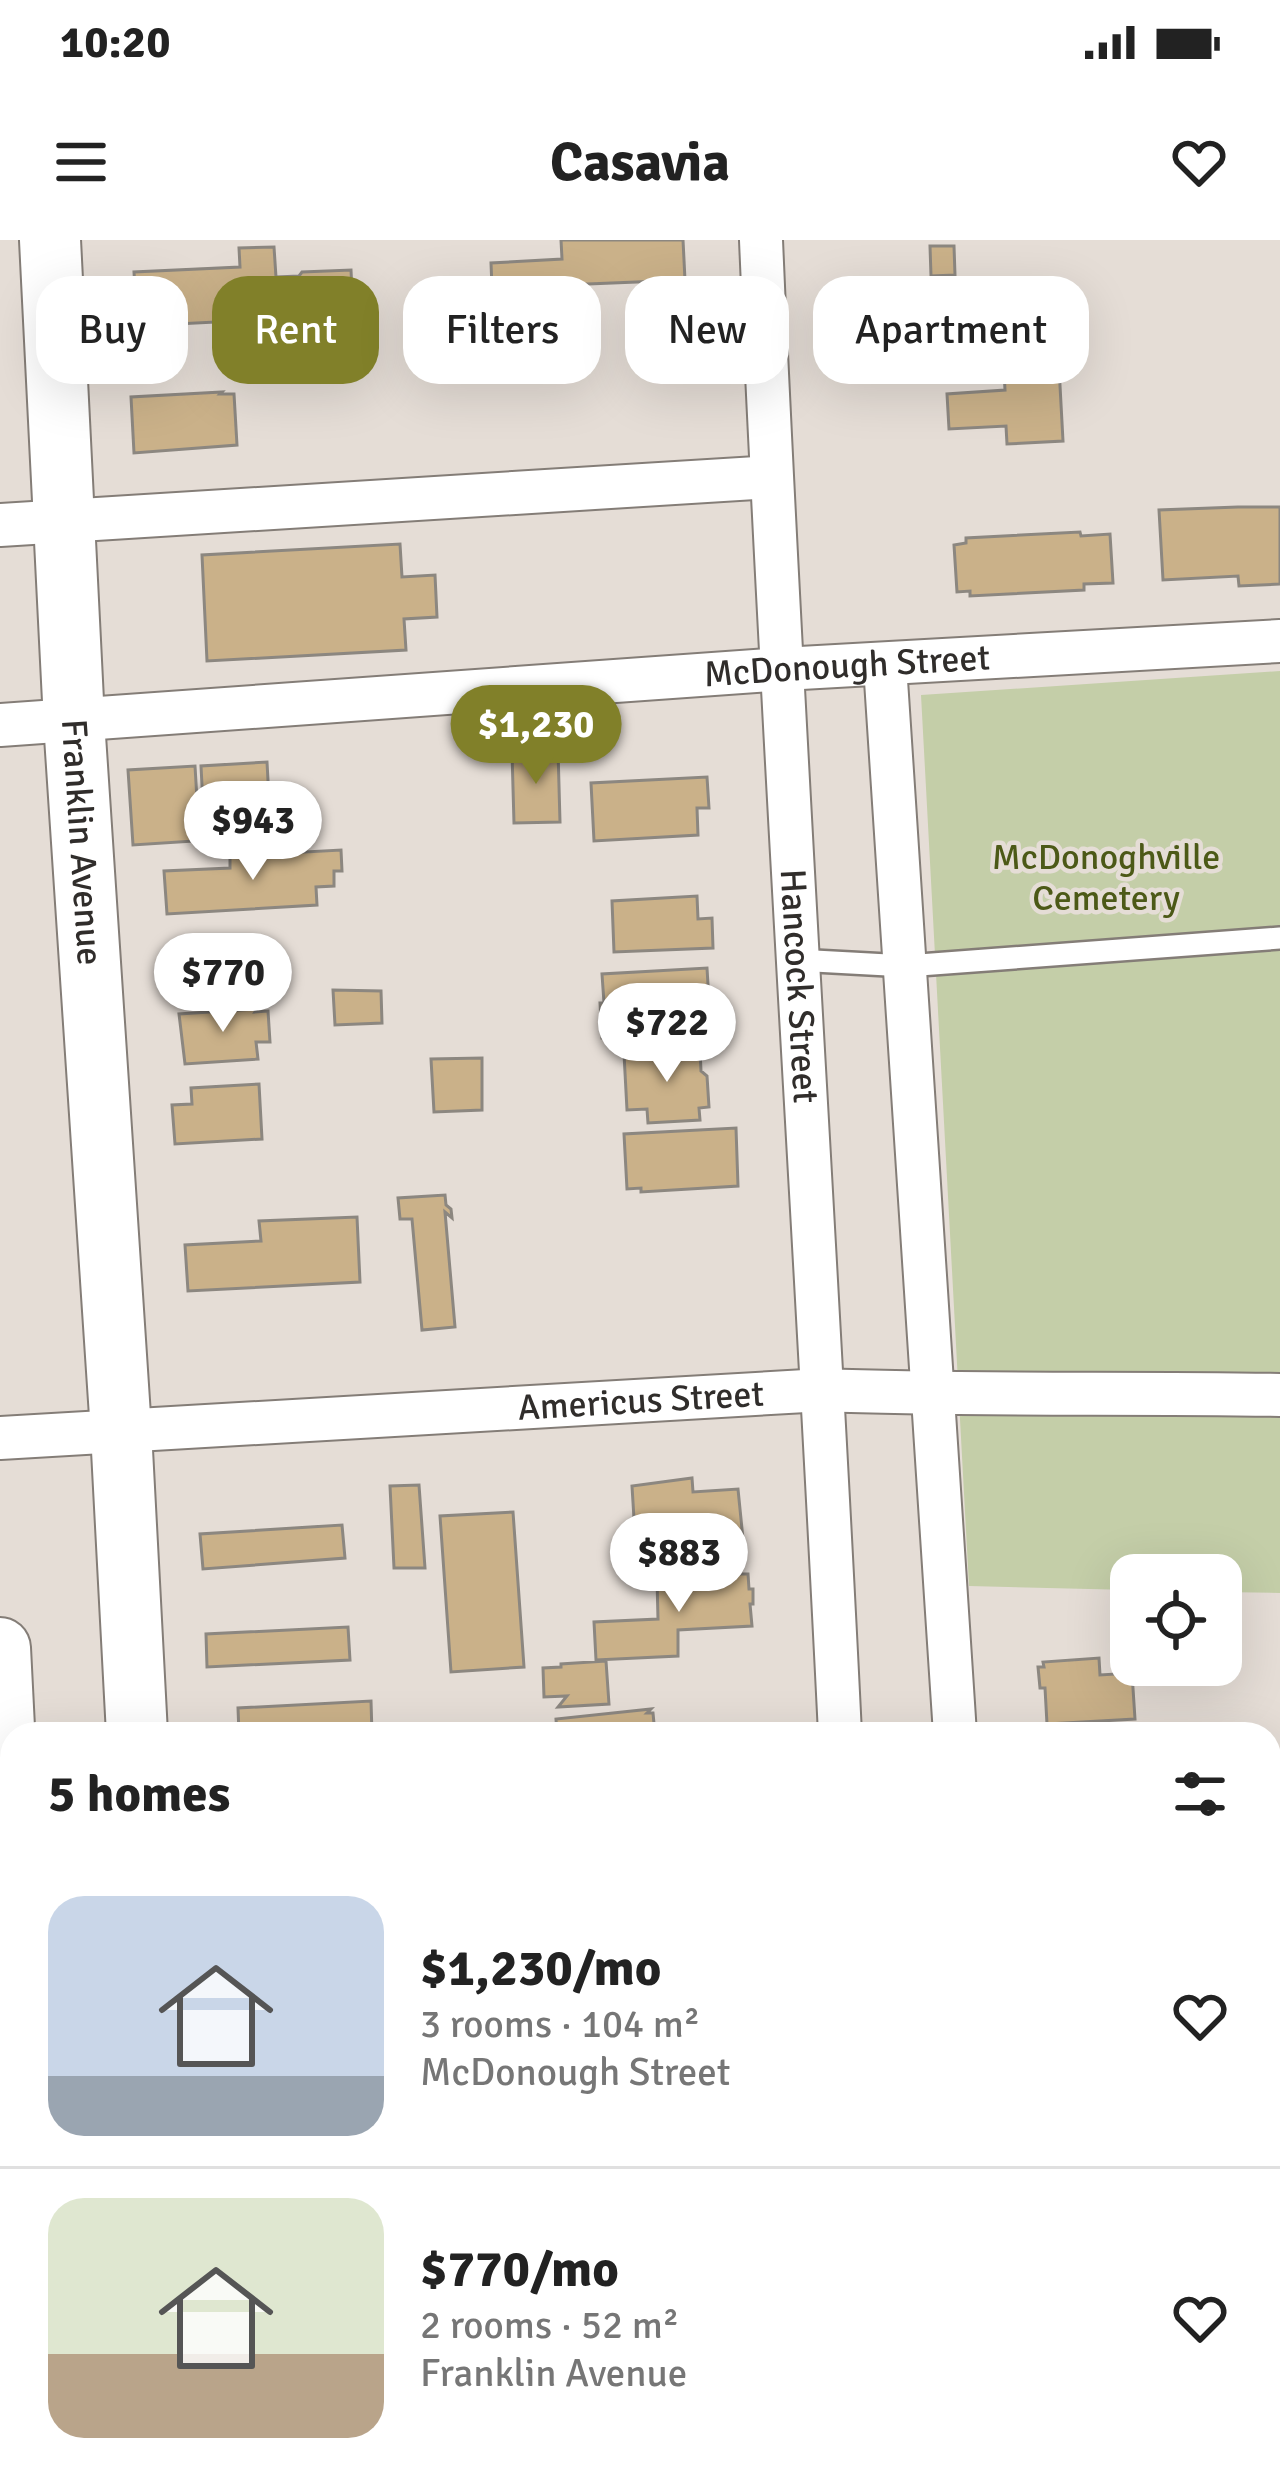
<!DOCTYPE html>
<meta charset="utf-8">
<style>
:root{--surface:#fff;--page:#f2f2f2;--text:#222;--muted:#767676;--line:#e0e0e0;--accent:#818029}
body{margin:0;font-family:Signika,sans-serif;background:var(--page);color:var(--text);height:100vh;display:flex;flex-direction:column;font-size:45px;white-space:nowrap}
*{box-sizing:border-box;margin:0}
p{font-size:39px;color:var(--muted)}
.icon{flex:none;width:66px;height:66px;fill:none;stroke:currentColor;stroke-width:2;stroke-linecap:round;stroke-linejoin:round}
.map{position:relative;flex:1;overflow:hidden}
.side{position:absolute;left:0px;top:1482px;width:1281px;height:771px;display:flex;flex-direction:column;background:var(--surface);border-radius:36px 36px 0 0;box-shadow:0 12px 48px #0002}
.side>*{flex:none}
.top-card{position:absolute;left:36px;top:36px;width:1209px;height:108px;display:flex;gap:24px}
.fabs{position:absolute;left:1110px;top:1314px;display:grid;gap:24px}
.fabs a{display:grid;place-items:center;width:132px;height:132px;border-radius:24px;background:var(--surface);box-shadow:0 12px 48px #0002;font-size:60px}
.price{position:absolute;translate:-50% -102px;padding:0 27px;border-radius:42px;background:#fff;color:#222;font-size:39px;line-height:78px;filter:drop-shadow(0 3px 6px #0008)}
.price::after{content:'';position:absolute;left:50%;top:72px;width:36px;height:27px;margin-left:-18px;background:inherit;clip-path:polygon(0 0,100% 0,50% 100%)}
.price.on{background:var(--accent);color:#fff}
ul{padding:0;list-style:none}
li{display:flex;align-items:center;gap:36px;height:300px;padding:0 48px}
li+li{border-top:3px solid var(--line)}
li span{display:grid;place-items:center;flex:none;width:336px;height:240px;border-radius:36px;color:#555}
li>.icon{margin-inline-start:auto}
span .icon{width:144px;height:144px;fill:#fffc;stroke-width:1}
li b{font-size:51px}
h2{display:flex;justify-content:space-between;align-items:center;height:144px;padding:0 48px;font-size:51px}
.chip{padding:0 42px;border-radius:36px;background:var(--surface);box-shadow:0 12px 48px #0002;font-size:42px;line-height:108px}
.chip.on{background:var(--accent);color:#fff}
.status{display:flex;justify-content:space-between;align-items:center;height:84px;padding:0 60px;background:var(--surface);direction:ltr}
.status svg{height:33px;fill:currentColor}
header{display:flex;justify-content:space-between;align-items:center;height:156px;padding:0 48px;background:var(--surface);font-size:54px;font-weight:700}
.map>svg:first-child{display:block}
.green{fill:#c4cea8}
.building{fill:#cab189;stroke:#8c8780;stroke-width:3}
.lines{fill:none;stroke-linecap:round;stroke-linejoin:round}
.service-casing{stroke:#847d77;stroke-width:26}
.minor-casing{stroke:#847d77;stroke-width:46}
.secondary-casing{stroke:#847d77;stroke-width:64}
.service{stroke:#fff;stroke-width:21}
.minor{stroke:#fff;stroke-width:42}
.secondary{stroke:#fff;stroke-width:60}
.labels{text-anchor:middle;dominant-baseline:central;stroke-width:9;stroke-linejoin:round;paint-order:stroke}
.street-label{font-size:36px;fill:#302d2b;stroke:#e5ddd6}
.park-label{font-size:36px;fill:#4c5917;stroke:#e5ddd6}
</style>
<div class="status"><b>10:20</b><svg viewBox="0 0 49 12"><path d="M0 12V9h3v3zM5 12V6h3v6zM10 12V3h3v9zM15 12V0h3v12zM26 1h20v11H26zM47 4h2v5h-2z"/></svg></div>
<header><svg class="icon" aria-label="menu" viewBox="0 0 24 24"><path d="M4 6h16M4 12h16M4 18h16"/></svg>Casavia<svg class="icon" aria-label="heart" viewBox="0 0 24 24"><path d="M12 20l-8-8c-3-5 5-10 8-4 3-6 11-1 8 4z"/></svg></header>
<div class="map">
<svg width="1280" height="2251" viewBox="0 0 1280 2251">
<rect width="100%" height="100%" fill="#e5ddd6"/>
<!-- green -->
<path class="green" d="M1280,431V1353L1221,1352V1335H1131V1350L969,1346L921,455Z"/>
<!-- building -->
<path class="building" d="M561,0H683L685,40L492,48L491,23L562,19Z
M930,6H954L955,35L931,36Z
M274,7L276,37L299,36L302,32L351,30L354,95L304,97V92L276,93L275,79L137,86L134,32L240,27L239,8Z
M1059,127L1063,201L1007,204L1006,186L949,189L947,154L1005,150L1004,130Z
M222,152L220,154H234L237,205L134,213L131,157Z
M1238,267H1280V344L1239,346L1238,336L1163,340L1159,270Z
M1080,292L1081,296L1110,294L1113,343L1084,344V350L970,356V351L957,352L954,305L966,303V298Z
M400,304L402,337L435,335L437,377L404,379L406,410L207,421L202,315Z
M558,510L560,582L514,583L512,512Z
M267,522L271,596L133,605L128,530L195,526L197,559L203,565L201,526Z
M707,537L709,568H697L698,595L594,601L591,543Z
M341,610L342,631H334V646L316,647L317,665L167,674L164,631L230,628V616Z
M697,656L698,679L712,678L713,708L614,712L612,661Z
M707,728L709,761L696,762L697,785L627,789V796L602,798L600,763H604L602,734Z
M333,750L381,751L382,783L335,785Z
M257,769L255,772L268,771L270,802H256L258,819L185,824L179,774Z
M700,809L701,831L707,836L709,867L699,868L700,880L648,883L647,869L627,870L624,814Z
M482,818V870L434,872L431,819Z
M259,844L262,899L175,904L172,865L192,864L191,848Z
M736,888L738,946L641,952V948L627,949L624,894Z
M445,955L446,965L451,969L452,978L445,972L455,1087L422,1090L412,979H400L398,958Z
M357,977L360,1042L188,1051L185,1005L261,1001L259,981Z
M692,1238L693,1252L738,1249L744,1309L693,1313L694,1311H636L632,1246Z
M419,1245L425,1328H394L390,1246Z
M513,1272L524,1427L451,1432L440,1276Z
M342,1285L345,1318L203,1329L200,1294Z
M727,1326L735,1334H748L749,1349H753V1364H750L752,1386L678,1390V1416L596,1420L594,1382L658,1379L657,1339L703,1336L711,1327Z
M348,1387L350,1420L207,1427L206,1394Z
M1099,1418L1100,1435L1132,1433L1135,1479L1047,1484L1045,1448H1040L1038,1427H1044L1043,1422Z
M606,1421L609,1464L558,1467L567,1456L544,1457L543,1428L561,1427V1424Z
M371,1461L372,1494H239L238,1468Z
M651,1469L647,1473H653L655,1494H557L556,1479Z
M1280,1548V1592L1269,1593V1549Z
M1280,1687V1796H1269V1688Z
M592,2241H635V2251H593Z
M1062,2241H1183V2251H1063Z
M576,2246V2251H534V2249Z"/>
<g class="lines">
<!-- service casing -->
<g class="service-casing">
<path id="service" d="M796,720L906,726L1280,698"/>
</g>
<!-- minor casing -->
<g class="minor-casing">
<g id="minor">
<path id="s1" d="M761,0C782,498 816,996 840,1494"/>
<path d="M0,285L771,237"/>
<path d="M885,425L955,1494"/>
<path id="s2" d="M0,485L783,429L1280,401"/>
<path id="s3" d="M0,1198L823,1150C975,1156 1128,1152 1280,1155"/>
<path d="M1269,1864L1280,1863"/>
<path d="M0,1925L12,1924"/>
<path d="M883,2241V2251"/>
<path d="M997,2241L998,2251"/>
</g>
</g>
<!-- secondary casing -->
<g class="secondary-casing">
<g id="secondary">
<path id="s4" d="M50,0L74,481L121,1191L137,1494"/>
<path d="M0,1408L12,1647"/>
<path d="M42,2241V2251"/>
<path d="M175,2241L176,2251"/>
</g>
</g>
<!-- service -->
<use href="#service" class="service"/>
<!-- minor -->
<use href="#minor" class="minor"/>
<!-- secondary -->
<use href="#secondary" class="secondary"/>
</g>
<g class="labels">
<!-- street labels -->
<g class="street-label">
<text stroke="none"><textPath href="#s2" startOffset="849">McDonough Street</textPath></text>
<text stroke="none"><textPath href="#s4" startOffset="603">Franklin Avenue</textPath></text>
<text stroke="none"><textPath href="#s1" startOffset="747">Hancock Street</textPath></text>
<text stroke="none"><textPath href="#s3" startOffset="642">Americus Street</textPath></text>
</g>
<!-- park labels -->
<g class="park-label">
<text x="1106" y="617">McDonoghville<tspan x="1106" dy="41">Cemetery</tspan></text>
</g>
</g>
</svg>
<div class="fabs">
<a><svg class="icon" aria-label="locate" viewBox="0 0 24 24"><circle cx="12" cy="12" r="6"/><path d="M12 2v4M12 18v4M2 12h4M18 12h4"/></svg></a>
</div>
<b class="price on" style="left:536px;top:547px">$1,230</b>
<b class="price" style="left:253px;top:643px">$943</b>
<b class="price" style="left:223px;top:795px">$770</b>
<b class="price" style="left:667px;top:845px">$722</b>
<b class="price" style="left:679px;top:1375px">$883</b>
<div class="top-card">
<a class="chip">Buy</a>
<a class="chip on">Rent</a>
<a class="chip">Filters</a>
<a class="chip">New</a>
<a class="chip">Apartment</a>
</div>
<section class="side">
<h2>5 homes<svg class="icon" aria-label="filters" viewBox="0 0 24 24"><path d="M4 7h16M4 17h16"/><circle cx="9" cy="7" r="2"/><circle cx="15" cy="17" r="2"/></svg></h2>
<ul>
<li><span style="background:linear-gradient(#c9d6e8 75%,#9aa5b1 0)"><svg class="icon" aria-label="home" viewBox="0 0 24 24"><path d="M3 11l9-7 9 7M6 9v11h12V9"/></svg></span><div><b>$1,230/mo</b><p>3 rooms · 104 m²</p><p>McDonough Street</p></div><svg class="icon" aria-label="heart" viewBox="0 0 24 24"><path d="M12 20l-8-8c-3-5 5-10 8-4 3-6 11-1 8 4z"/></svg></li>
<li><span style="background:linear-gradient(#dfe7d0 65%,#b9a48a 0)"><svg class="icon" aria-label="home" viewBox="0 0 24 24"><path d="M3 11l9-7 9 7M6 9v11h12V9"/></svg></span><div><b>$770/mo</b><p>2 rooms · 52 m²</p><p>Franklin Avenue</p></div><svg class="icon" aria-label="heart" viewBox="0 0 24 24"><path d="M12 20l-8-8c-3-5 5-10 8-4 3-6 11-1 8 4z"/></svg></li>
</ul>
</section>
</div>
